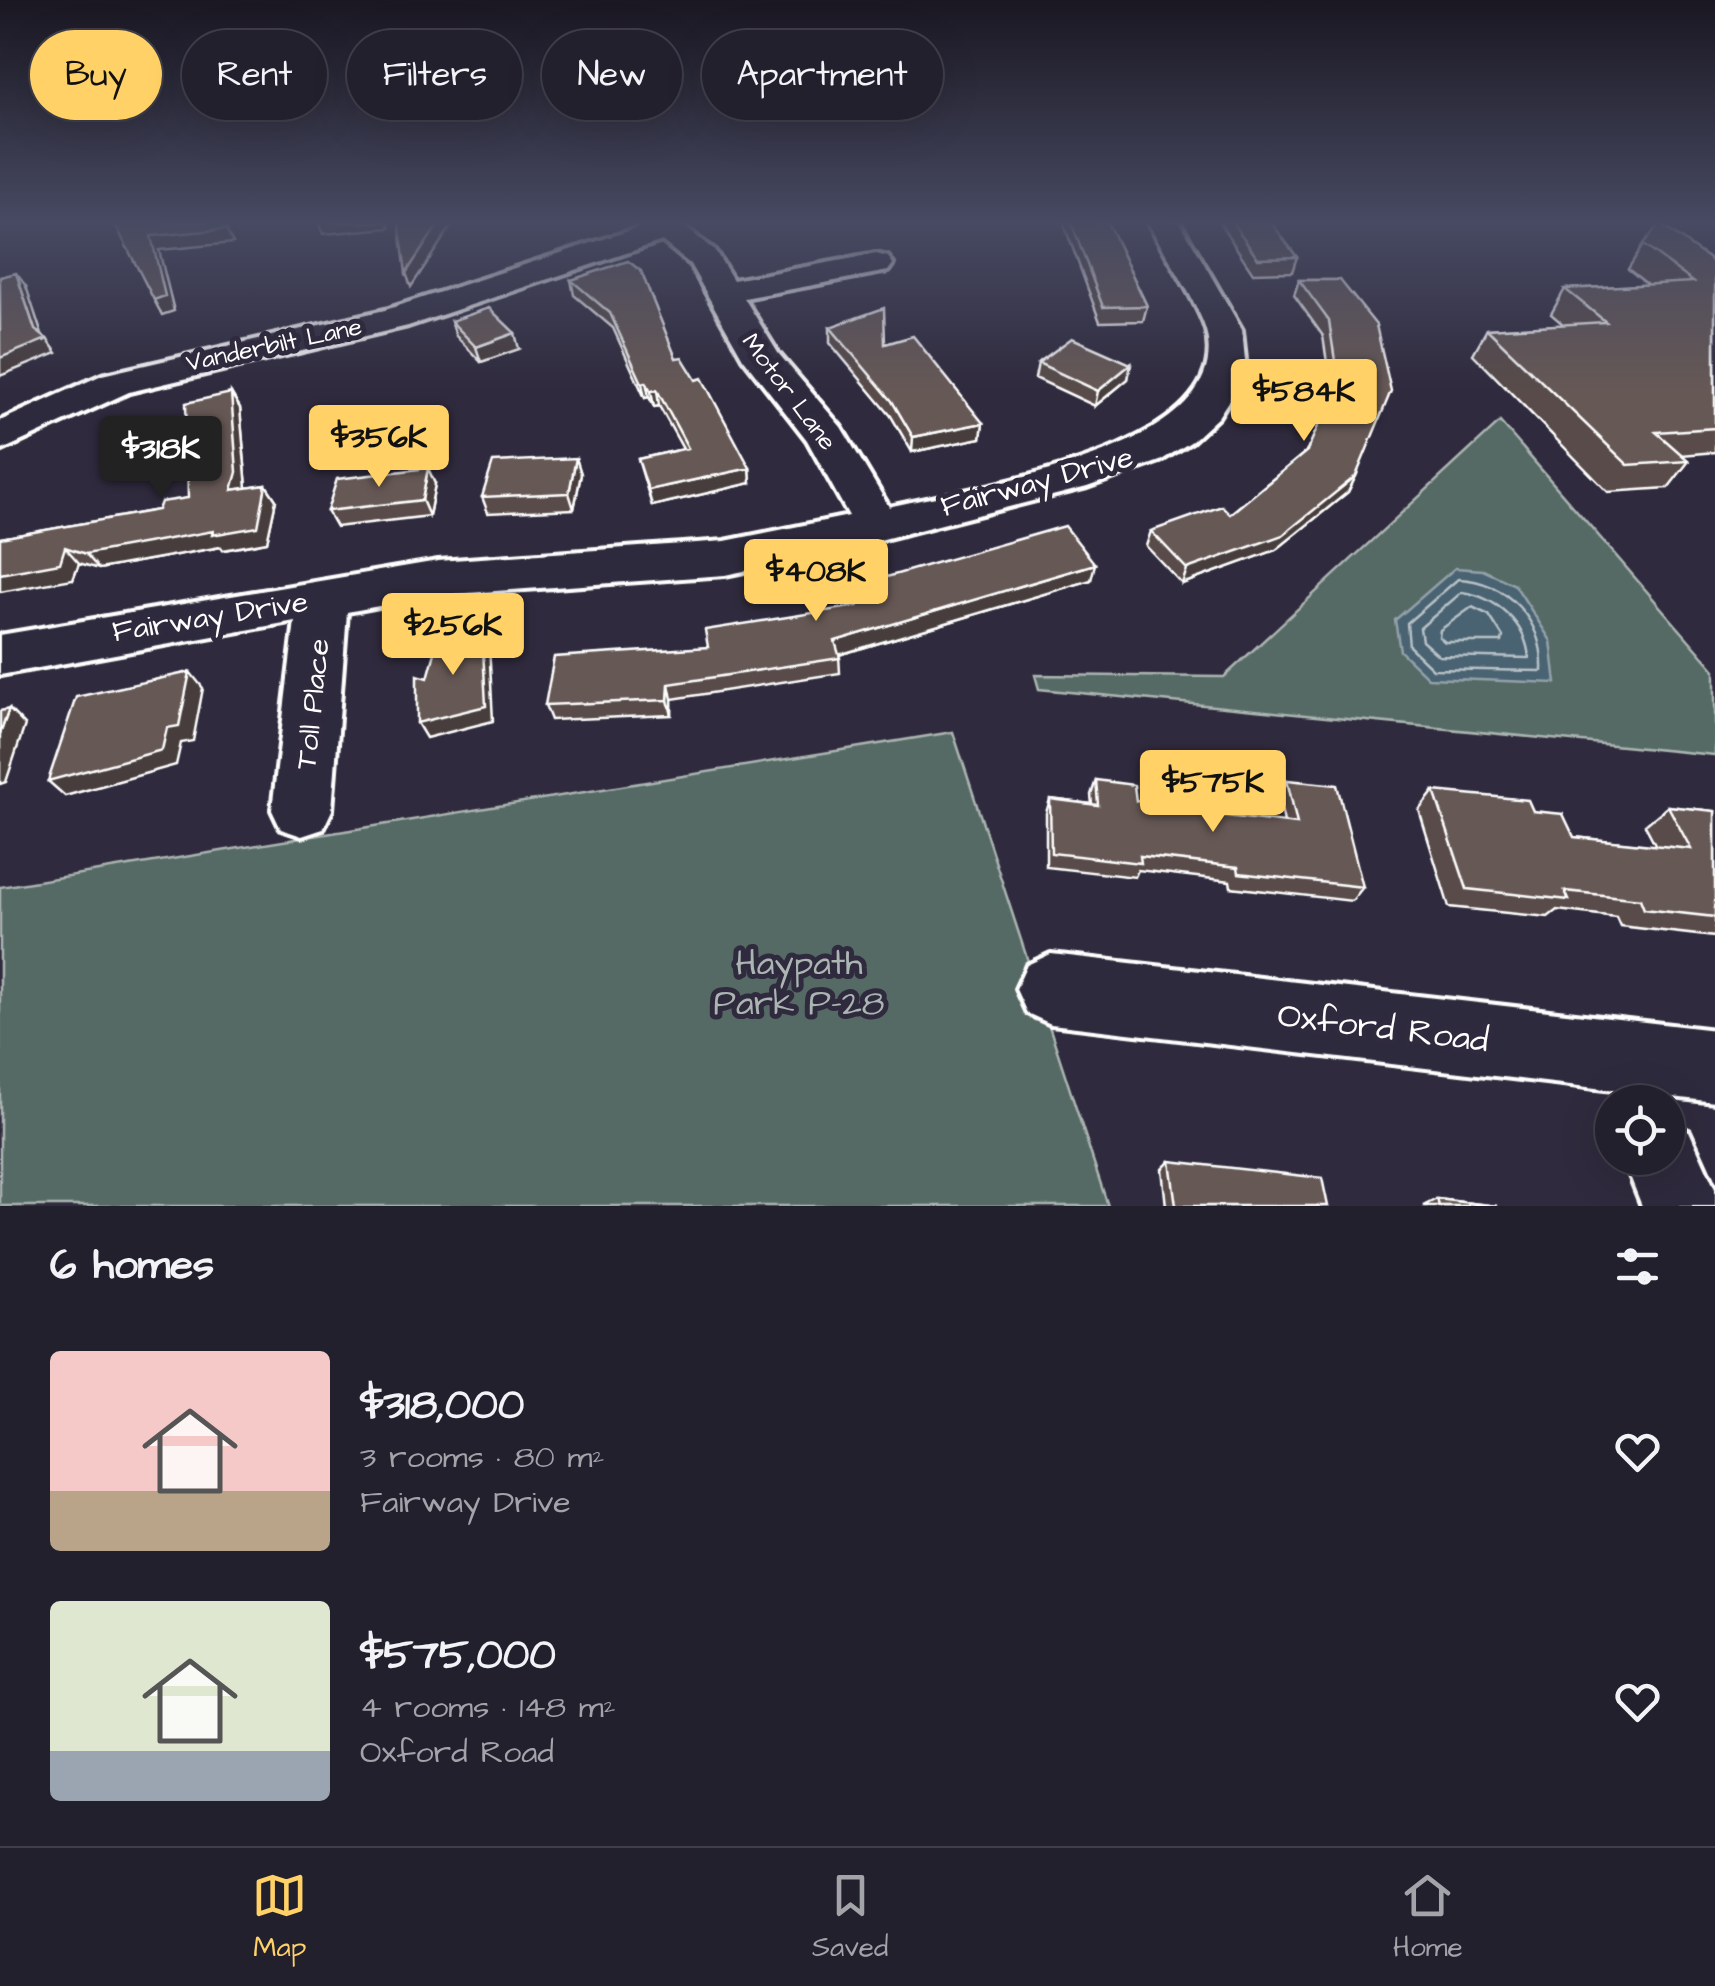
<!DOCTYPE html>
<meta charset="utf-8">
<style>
:root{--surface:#23202e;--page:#2b2836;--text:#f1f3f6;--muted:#a3a3aa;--line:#403e4a;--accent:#ffd166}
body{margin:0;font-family:"Architects Daughter",sans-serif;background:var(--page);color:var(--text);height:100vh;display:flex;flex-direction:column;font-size:38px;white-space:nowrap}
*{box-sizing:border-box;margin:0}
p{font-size:32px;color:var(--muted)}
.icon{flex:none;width:55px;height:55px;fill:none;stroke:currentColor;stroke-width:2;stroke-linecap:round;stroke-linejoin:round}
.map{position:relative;height:1206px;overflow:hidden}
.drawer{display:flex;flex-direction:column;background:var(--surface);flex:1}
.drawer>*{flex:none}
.banner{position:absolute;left:30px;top:30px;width:1000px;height:90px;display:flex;gap:20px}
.tools{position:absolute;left:1595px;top:1085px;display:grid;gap:20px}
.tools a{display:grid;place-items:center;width:90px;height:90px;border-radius:50%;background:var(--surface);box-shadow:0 10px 40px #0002,0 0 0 2px var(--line);font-size:50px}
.price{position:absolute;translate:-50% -85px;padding:0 22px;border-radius:10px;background:var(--accent);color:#111;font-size:32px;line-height:65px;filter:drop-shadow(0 2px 5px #0008)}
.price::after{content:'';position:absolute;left:50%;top:60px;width:30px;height:22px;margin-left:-15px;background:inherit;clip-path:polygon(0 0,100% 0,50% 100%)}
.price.on{background:#222;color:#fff}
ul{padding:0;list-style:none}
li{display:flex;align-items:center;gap:30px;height:250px;padding:0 50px}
li span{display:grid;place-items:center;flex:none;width:280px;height:200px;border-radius:10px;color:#555}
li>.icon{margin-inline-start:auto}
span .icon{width:120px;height:120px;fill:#fffc;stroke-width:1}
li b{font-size:42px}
h2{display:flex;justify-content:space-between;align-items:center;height:120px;padding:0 50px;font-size:42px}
.pill{padding:0 35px;border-radius:45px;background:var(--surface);box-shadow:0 10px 40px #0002,0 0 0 2px var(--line);font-size:35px;line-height:90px}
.pill.on{background:var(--accent);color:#111}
.menu{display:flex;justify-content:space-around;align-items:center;height:140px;border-top:2px solid var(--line);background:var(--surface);font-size:28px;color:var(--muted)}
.menu a{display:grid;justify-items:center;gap:5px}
.menu .on{color:var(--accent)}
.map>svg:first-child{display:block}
.green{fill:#576b65;stroke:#abb5b2;stroke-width:2.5}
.water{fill:#4a6372;stroke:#92a1aa;stroke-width:2.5}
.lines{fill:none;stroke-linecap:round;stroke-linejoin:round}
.shore{stroke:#b7c1c7;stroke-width:2.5}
.minor-casing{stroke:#fff;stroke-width:8}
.minor{fill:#2f2a3d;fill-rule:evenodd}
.wall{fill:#584c49;stroke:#fff;stroke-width:2.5}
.shaded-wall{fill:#473e3c;stroke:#fff;stroke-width:2.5}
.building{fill:#665855;stroke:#fff;stroke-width:2.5}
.labels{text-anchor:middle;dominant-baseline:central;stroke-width:10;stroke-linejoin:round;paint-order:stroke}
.far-street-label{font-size:25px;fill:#fff;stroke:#2f2a3d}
.street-label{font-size:30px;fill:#fff;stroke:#2f2a3d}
.near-park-label{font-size:35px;fill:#abb5b2;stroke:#2f2a3d}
.near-street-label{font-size:35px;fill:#fff;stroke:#2f2a3d}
</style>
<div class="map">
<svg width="1715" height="1206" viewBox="0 0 1715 1206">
<rect width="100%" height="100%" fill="#2f2a3d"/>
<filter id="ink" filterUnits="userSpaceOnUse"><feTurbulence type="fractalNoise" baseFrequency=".01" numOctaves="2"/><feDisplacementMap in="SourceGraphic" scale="20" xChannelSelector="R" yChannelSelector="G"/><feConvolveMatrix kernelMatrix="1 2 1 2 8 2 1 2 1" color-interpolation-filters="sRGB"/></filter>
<g filter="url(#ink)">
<!-- green -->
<path class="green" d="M1500,422L1715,670V755L1039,689L1035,675L1224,677Z
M953,732L1108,1206H0V887Z"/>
<!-- water -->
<path class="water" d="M1455,568L1483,570L1515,585L1551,641L1556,683L1428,678L1400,651L1395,620Z"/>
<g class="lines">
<!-- shore -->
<path class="shore" d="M1458,579C1507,581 1544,621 1542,671L1433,669L1409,646L1407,623Z
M1462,592C1496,597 1526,623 1529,658L1439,656L1422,641L1420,628Z
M1472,607L1489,615L1503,637L1502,642H1445L1439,637L1440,630Z"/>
<!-- minor casing -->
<g class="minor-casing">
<path id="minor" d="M641,222H679L715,251L733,280L876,254L888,257L893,264L888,271L744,298L778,353L841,427L889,507C966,488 1239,453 1206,330C1198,303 1163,250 1148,222H1180L1242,330L1245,360L1241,381L1218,417L1192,441L1160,461L1087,487L821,555L725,575L438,595L347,612L332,810L323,829L302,836L281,829L272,810L295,621L0,675V635L438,561L725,541L849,516L807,440L743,358L690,264L662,241L408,326L129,392L0,451V421L102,375L385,310L644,226Z
M1661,222H1698L1715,233V258L1704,255Z
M1051,954L1715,1030V1102L1051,1024L1027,1013L1016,989L1027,965Z
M1668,1122L1689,1131L1715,1189V1206H1642L1623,1158H1668Z"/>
</g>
<!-- minor -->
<use href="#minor" class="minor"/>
</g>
<!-- wall -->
<path class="wall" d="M1063,222H1107L1147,306L1143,321L1100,322Z
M1219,222H1271L1297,257L1292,272L1253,273Z
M1643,245L1715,263V452L1681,455L1689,461L1668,488L1608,492L1473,354L1487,329L1564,325L1551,314L1565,289L1648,285L1628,269Z
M571,280L676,358L750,468L751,483L652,506L638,459L683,449L659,406L654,407L649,397L645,398L613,328L574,295Z
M1299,280H1340L1356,476L1348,492L1276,550L1182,584L1146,546L1151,531L1230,514L1307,451L1332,396L1323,336L1294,295Z
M451,321L519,349L481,362L456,336Z
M830,327L885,344L983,423L981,438L912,452L891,416L830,343Z
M1038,363L1131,364L1128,379L1095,406L1035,378Z
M231,393L240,408L247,488L266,485L276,500L267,542L223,550L221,547L99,569L79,563L73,579L0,538L158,510L188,498Z
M576,458L581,474L574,509L488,513L482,497Z
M435,484L429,516L336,527L327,511Z
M1091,580L839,655L840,673L672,699V715L551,720L545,705L708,647L849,607L848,588Z
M1096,780L1136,801L1191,812L1284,822L1278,795L1287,780L1363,887L1352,901L1231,887L1230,881L1138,870L1135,877L1046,867V813L1050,799L1092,804L1091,795Z
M1434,791L1533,811L1574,837L1656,846L1645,825L1668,806L1715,811V937L1620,926L1616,917L1557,910L1548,917L1449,907L1419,810Z
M1170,1161L1328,1206H1166L1162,1169Z
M1437,1199L1497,1206H1423Z"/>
<!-- shaded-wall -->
<path class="shaded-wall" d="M318,222H388L390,228L323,234Z
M440,222H454L411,287L406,273Z
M226,229L233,243L159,250L174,311L162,315L154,300L151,236Z
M16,273L26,286L44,341L47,339L57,353L0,376V358L35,330Z
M515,333L519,349L481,362L476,347Z
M1131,364L1128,379L1095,406L1098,391Z
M646,382L649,397L645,398L642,383Z
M657,390L659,406L654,407L651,391Z
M231,393L240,408L247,488L232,490Z
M983,423L981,438L912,452L913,437Z
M576,458L581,474L574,509L569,493Z
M428,468L435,484L429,516L422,500Z
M750,468L751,483L652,506L648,490Z
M1356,476L1348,492L1276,550L1182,584L1187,569Z
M266,485L276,500L267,542L223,550L221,547L99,569L86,554Z
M65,547L79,563L73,579L0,592V574Z
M1095,564L1091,580L835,656V641Z
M482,629L489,644L493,721L426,738L417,723Z
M190,672L203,688L193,741L181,743L176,765L65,796L48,781L167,728Z
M669,684L672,699V715L668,700Z
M9,709L25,725L6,782L0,784V734Z"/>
<!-- building -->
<path class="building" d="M114,222H221L226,229L151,236L165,296L154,300Z
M399,222H440L406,273Z
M1071,222H1107L1147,306L1103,307Z
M1232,222H1271L1297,257L1258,258Z
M1659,224L1715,263V428L1656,432L1689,461L1628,465L1487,329L1606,322L1565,289L1693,282L1643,245Z
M628,261L641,271L676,358L682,357L696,380L702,378L750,468L648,490L638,459L688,448L657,390L651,391L646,382L642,383L610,313L571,280Z
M16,273L35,330L47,339L0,358V277Z
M1299,280H1340L1376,325L1391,391L1356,476L1283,535L1187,569L1151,531L1222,506L1230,514L1307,451L1338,381L1329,321Z
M489,308L515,333L476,347L451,321Z
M884,308L885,344L913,336L983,423L913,437L892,401L830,327Z
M1072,338L1131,364L1098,391L1038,363Z
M231,393L237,472L232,490L266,485L258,527L212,535L213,531L86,554L65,547L60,563L0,574V538L158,510L161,502L188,498L186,403Z
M576,458L569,493L482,497L493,462Z
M428,468L422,500L327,511L337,479Z
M1065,526L1095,564L835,641L840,658L669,684L668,700L545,705L554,657L708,647L705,630L857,606L848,588Z
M482,629L486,706L417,723V675L428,678L439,638Z
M190,672L179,726L167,728L162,750L48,781L76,697Z
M9,709L0,734V711Z
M1096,780L1134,785L1136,801L1190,806L1191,812L1297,824L1287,780L1337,785L1363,887L1239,873L1238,867L1140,856L1141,863L1051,853L1050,799L1098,805Z
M1434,791L1528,800L1533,811L1563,814L1574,837L1691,849L1668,806L1715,811V917L1644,909L1640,899L1565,891L1569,900L1467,889Z
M1170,1161L1322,1178L1328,1206H1176Z
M1437,1199L1497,1206H1439Z"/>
</g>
<!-- sky -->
<linearGradient id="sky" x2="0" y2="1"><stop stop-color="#1a1722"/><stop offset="0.57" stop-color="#474a62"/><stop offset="1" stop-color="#474a62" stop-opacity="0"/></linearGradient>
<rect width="1715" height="391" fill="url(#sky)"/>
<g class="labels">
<!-- far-street labels -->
<g class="far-street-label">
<text transform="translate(274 345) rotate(-12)">Vanderbilt Lane</text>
<text transform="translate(789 392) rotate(53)">Motor Lane</text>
</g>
<!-- street labels -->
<g class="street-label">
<text transform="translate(1037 482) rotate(-15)">Fairway Drive</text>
<text transform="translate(210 617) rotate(-9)">Fairway Drive</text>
<text transform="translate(313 704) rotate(-84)">Toll Place</text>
</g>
<!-- near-park labels -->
<g class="near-park-label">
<text x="799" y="963">Haypath<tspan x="799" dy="40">Park P-28</tspan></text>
</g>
<!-- near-street labels -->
<g class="near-street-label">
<text transform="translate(1383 1028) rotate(7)">Oxford Road</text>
</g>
</g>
</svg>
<div class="tools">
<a><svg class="icon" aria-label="locate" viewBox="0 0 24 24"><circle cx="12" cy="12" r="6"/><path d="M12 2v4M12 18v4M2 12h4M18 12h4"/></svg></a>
</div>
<b class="price" style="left:1304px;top:444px">$584K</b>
<b class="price" style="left:379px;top:490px">$356K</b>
<b class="price on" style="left:161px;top:501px">$318K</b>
<b class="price" style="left:816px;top:624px">$408K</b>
<b class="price" style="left:453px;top:678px">$256K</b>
<b class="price" style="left:1213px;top:835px">$575K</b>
<div class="banner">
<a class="pill on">Buy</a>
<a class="pill">Rent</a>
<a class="pill">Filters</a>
<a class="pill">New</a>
<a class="pill">Apartment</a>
</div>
</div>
<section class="drawer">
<h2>6 homes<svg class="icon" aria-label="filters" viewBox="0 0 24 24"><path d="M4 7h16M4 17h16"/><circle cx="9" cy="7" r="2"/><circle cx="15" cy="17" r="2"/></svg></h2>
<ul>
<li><span style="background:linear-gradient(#f6c9c9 70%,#b9a48a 0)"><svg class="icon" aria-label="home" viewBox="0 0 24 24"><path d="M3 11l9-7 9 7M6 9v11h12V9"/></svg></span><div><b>$318,000</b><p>3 rooms · 80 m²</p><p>Fairway Drive</p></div><svg class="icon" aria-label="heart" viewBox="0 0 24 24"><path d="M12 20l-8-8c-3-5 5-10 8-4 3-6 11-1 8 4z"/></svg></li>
<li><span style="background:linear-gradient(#dfe7d0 75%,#9aa5b1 0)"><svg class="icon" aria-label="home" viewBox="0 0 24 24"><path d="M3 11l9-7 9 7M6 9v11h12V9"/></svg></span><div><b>$575,000</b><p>4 rooms · 148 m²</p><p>Oxford Road</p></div><svg class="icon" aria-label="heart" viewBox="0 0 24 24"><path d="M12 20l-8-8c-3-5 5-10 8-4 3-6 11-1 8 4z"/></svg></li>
</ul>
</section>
<nav class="menu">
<a class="on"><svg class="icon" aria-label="map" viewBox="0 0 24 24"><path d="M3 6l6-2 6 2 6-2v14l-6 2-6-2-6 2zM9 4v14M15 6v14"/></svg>Map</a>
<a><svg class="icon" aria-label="saved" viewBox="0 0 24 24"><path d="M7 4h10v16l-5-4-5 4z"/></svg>Saved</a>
<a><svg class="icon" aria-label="home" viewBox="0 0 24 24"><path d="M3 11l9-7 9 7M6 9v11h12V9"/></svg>Home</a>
</nav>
